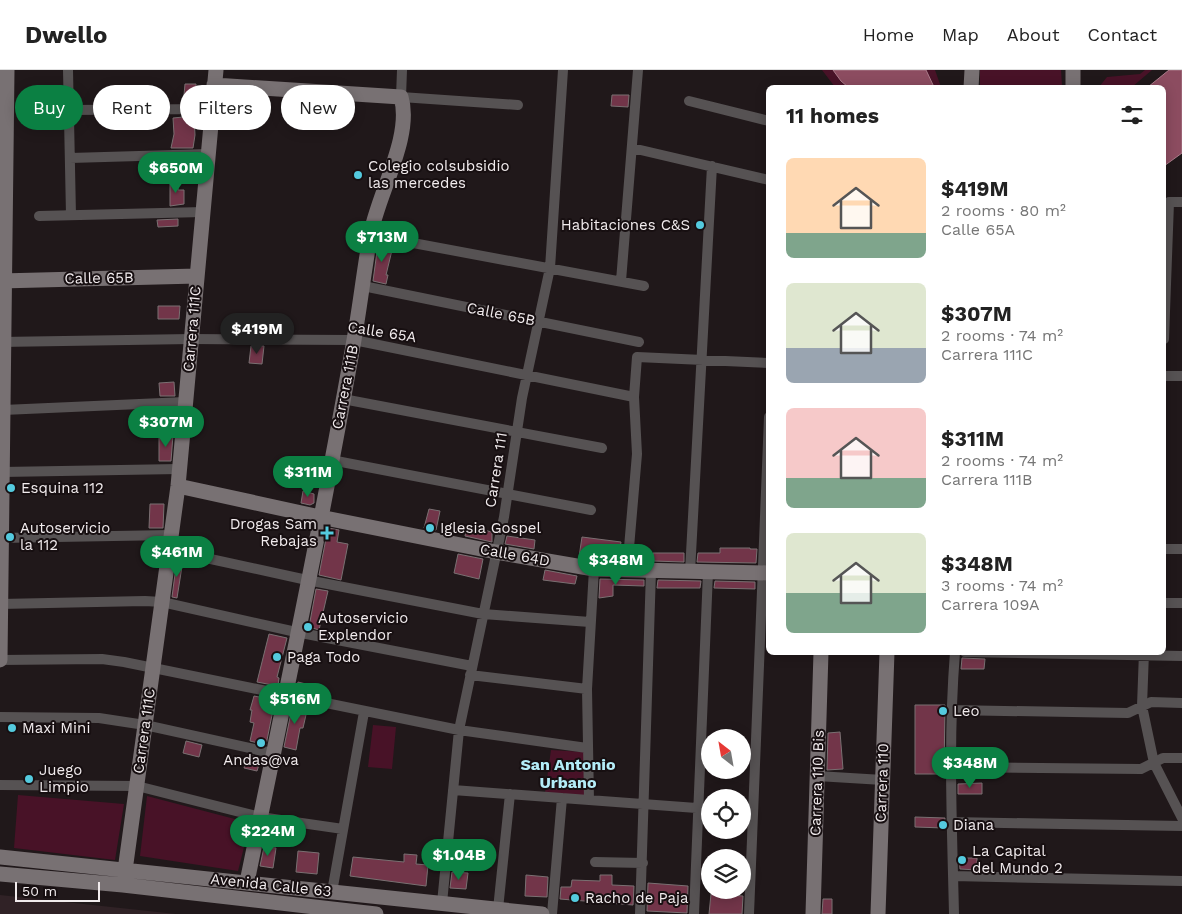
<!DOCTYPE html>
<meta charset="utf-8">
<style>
:root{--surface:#fff;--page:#f2f2f2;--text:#222;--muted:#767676;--line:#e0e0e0;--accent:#0b8043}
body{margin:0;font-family:"Work Sans",sans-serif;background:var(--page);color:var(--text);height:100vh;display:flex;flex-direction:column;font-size:19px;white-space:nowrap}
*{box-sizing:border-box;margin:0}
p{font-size:16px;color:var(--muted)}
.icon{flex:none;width:28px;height:28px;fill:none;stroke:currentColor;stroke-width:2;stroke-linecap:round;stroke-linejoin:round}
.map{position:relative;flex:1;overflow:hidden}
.details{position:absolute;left:766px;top:15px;width:400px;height:570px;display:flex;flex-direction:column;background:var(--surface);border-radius:8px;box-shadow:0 2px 12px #0003}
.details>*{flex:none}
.guide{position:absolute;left:15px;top:15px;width:475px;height:45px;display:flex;gap:10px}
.needle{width:32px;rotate:329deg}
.controls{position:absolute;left:701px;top:659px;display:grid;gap:10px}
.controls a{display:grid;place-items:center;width:50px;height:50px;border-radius:50%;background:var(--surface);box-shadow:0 2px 12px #0003;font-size:25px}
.scale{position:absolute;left:15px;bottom:12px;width:85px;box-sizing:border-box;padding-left:5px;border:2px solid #f1ebed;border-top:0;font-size:14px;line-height:18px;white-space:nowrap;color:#f1ebed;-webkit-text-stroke:4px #170f11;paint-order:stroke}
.price{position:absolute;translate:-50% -42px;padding:0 11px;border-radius:18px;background:var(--accent);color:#fff;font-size:16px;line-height:32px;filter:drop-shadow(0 1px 2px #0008)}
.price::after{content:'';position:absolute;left:50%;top:30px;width:15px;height:11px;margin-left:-8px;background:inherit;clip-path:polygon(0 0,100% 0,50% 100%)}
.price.selected{background:#222;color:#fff}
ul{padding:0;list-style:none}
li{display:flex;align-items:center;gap:15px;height:125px;padding:0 20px}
li span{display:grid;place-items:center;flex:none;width:140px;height:100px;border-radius:8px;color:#555}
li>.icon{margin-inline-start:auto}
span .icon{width:60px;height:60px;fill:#fffc;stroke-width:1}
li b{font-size:21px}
h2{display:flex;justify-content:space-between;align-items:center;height:60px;padding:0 20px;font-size:21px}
.tag{padding:0 18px;border-radius:22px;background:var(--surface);box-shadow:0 2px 12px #0003;font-size:18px;line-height:45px}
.tag.selected{background:var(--accent);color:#fff}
header{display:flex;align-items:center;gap:30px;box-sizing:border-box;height:70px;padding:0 25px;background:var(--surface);border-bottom:1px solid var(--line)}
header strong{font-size:24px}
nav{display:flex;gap:28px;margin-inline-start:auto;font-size:18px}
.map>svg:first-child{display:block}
.built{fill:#302226}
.green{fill:#481227}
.water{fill:#8c4c60;stroke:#aa7c8a}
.building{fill:#723549;stroke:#7a7072}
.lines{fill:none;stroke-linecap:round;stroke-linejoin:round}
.street{stroke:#565253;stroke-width:10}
.secondary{stroke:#787173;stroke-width:15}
.poi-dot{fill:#54cade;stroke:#170f11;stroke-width:2}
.labels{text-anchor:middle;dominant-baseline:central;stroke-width:4;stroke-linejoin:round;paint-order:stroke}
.poi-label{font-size:15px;fill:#f1ebed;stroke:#170f11;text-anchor:start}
.street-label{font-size:15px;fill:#f1ebed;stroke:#170f11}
.neighbourhood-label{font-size:16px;font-weight:bold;fill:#b4edf8;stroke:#170f11}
</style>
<header>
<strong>Dwello</strong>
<nav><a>Home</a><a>Map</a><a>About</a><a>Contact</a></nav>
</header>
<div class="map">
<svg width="1182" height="844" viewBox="0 0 1182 844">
<rect width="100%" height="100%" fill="#20181a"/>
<!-- built -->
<path class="built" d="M0,825L176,844H0Z"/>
<!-- green -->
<path class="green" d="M822,0H935L941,17H835Z
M980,0H1061L1062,16L980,17Z
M1145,0H1152L1132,17H1099L1107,7L1140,4Z
M373,655L396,657L392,699L368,697Z
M551,680L584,682V726L545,723Z
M18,725L124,734L115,790L14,778Z
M147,726L250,753L238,801L140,786Z"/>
<!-- water -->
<path class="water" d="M833,0H926L934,17H848L841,11Z
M1169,0H1182V83L1164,96V18L1148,17Z"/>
<!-- building -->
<path class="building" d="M185,14H196V25H184Z
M223,25L242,26V37L222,36Z
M612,25H629L628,37L611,36Z
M194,46L195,65L193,78H171L174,64L173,48Z
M170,109L178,110V120H184V134L170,136Z
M178,149V156L158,157L157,150Z
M378,174L393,176L386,205H388L386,214L373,211Z
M158,236H180L179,249H158Z
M251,276H264L262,294L249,293Z
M174,312L175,326H160L159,313Z
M159,365H173L171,391H159Z
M303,421L314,424V433L310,435L301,433Z
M150,434H164L163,458H149Z
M429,439L440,441L436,460L424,458Z
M467,456L492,462V472L465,466Z
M328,458L339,460L337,472L348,474L341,510L319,505Z
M507,466L535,470L534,479L505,474Z
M582,467L621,472L619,484L609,482L608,490L579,487Z
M720,478H750V479H757L756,493L697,492L698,483H720Z
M653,483H684V492L653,491Z
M458,484L483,489L479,509L454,503Z
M177,489L183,490L177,528L172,527Z
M545,500L577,506L575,514L543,510Z
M600,509L644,510V516L613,515V526L599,528Z
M658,510L701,511L700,518H657Z
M715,511L755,512V519L714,518Z
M316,519L328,521L319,560L309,557Z
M269,564L287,568L277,607L279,608L278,616L257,612Z
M962,588L985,589L984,599H961Z
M298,612L318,617L317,624L296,620Z
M254,626L275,630L266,675L250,671L254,653L250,652L252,640H250Z
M293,633L308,636L303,658H300L296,680L284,677Z
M915,635H945L944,704H915Z
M840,662L843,699L827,700L828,663Z
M186,671L202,675L199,687L183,683Z
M958,682H984V690H958Z
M248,685L261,688L257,701L244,698Z
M982,713V724H958V714Z
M915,747L945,748L944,758L915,757Z
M264,777L276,778L273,798L260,796Z
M298,781L319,783L317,804L296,802Z
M404,784L417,785L416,794L428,795L426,816L350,806L353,787L404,792Z
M959,788H977V800L960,799Z
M452,802L468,803L466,819L450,818Z
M526,805L548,807L547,827L525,826Z
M600,805H612V815L634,816L633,835L560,829L561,817H571L572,810L600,811Z
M648,813L688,816L687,843L647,841Z
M711,824L743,826L742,844H709Z
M823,829H832V844H822Z"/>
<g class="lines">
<!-- street -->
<path class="street" d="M68,0L71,145
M402,0L401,27L518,35
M689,31L769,51
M69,40L212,39
M632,78L769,110
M70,88L208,84
M39,146L203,142
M370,165L644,216
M621,211L638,0
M363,216L639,272
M1164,269L1169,132H1182
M0,272L191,269L354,270L634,327
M1164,306H1182
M343,329L602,378
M3,340L185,332
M331,390L591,440
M2,402L179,399
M0,468L171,465
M1164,479H1182
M169,480L307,510L483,544L590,552
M627,501L637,384L634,327L637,287L769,293
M690,502L712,96
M1164,533H1182
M0,534L145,531L162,532L296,562L472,596
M965,582L1182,586
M1144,582L1142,636L1154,693L1182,748
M0,590L102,589L124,592L459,660L587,678
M470,605L587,619
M951,640L1128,643L1151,632L1182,633
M0,647L99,648L145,655L272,683
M950,697L1141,699L1163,688H1182
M817,706L883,710
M0,715L137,716L260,747L343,759
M453,720L710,739
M589,730L587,619L594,499
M951,752L1182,756
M595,792L643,793
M953,806L1182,811
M332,822L364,642
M442,833L459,660L504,447L522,328L550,198L563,0
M498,839L510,724
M552,844L562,728
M640,844L651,501
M694,844L708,502
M749,844L769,347
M954,844C952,756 948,670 955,582"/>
<!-- secondary -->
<path class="secondary" d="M1073,0V18
M214,15L401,27C413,67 377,125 370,167C364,201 360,236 354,270C322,452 284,632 247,812
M971,18L972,0
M0,211L197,206
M178,416L320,447L496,482L594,499L769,503
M0,590L7,0
M0,787L542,844
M0,804L123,815L376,844
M123,815L178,416L216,0
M813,844L821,582
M878,844L887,582"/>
</g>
<!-- markers -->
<g class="poi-dot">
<circle cx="358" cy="105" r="5"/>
<circle cx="700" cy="155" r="5"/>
<circle cx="11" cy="418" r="5"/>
<circle cx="430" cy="458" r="5"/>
<path d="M324.5 455.5h5v5h5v5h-5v5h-5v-5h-5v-5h5z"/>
<circle cx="10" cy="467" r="5"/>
<circle cx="308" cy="557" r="5"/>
<circle cx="277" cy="587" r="5"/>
<circle cx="943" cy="641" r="5"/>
<circle cx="12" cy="658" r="5"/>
<circle cx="261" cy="673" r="5"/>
<circle cx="29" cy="709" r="5"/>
<circle cx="943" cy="755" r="5"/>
<circle cx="962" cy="790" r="5"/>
<circle cx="575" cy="828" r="5"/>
</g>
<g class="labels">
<!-- poi labels -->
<g class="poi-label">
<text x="368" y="96">Colegio colsubsidio<tspan x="368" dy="17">las mercedes</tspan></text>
<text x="690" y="155" text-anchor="end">Habitaciones C&amp;S</text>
<text x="21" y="418">Esquina 112</text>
<text x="317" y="454" text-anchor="end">Drogas Sam<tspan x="317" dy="17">Rebajas</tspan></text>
<text x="20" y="458">Autoservicio<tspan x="20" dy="17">la 112</tspan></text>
<text x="440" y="458">Iglesia Gospel</text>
<text x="318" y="548">Autoservicio<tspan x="318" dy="17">Explendor</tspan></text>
<text x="287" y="587">Paga Todo</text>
<text x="953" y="641">Leo</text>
<text x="22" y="658">Maxi Mini</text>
<text x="261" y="690" text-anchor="middle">Andas@va</text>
<text x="39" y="700">Juego<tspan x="39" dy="17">Limpio</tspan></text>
<text x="953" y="755">Diana</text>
<text x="972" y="781">La Capital<tspan x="972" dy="17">del Mundo 2</tspan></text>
<text x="585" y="828">Racho de Paja</text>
</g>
<!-- street labels -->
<g class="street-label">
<text transform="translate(99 208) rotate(-1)">Calle 65B</text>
<text transform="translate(501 244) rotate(11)">Calle 65B</text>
<text transform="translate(192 259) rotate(-85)">Carrera 111C</text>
<text transform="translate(382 262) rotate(9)">Calle 65A</text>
<text transform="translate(345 317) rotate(-79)">Carrera 111B</text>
<text transform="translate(496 400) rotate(-81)">Carrera 111</text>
<text transform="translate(515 485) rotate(10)">Calle 64D</text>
<text transform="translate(144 661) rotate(-82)">Carrera 111C</text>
<text transform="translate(817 713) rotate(-88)">Carrera 110 Bis</text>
<text transform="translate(882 713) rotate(-88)">Carrera 110</text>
<text transform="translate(271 815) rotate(6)">Avenida Calle 63</text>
</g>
<!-- neighbourhood labels -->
<g class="neighbourhood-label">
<text x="568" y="694">San Antonio<tspan x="568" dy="18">Urbano</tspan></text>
</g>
</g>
</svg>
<div class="controls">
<a><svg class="needle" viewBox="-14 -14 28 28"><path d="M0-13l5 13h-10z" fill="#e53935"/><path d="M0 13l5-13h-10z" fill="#767676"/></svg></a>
<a><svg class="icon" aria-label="locate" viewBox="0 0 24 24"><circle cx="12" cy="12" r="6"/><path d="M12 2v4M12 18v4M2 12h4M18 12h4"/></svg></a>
<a><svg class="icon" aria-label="layers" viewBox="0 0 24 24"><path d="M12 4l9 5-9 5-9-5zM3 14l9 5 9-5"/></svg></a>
</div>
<div class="scale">50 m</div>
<b class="price" style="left:176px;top:124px">$650M</b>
<b class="price" style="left:382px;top:193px">$713M</b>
<b class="price selected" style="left:257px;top:285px">$419M</b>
<b class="price" style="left:166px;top:378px">$307M</b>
<b class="price" style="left:308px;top:428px">$311M</b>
<b class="price" style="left:177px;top:508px">$461M</b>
<b class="price" style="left:616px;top:516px">$348M</b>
<b class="price" style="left:295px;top:655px">$516M</b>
<b class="price" style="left:970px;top:719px">$348M</b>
<b class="price" style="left:268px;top:787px">$224M</b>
<b class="price" style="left:459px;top:811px">$1.04B</b>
<div class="guide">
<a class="tag selected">Buy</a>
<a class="tag">Rent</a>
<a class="tag">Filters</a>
<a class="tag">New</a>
</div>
<section class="details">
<h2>11 homes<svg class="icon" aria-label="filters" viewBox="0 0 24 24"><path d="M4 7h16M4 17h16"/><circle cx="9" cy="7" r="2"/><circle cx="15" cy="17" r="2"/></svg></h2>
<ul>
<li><span style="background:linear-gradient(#ffd9b3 75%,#7fa58c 0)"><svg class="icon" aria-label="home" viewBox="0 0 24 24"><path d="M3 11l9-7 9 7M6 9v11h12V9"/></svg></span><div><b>$419M</b><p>2 rooms · 80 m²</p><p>Calle 65A</p></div></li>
<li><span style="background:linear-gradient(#dfe7d0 65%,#9aa5b1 0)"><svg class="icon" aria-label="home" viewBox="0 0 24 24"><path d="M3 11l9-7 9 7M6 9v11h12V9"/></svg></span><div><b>$307M</b><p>2 rooms · 74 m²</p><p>Carrera 111C</p></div></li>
<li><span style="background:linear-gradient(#f6c9c9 70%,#7fa58c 0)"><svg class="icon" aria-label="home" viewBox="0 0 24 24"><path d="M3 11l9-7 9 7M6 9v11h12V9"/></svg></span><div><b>$311M</b><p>2 rooms · 74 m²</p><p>Carrera 111B</p></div></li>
<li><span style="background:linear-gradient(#dfe7d0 60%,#7fa58c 0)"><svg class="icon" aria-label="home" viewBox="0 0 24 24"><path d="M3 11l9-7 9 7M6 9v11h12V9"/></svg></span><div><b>$348M</b><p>3 rooms · 74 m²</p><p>Carrera 109A</p></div></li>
</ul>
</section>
</div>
